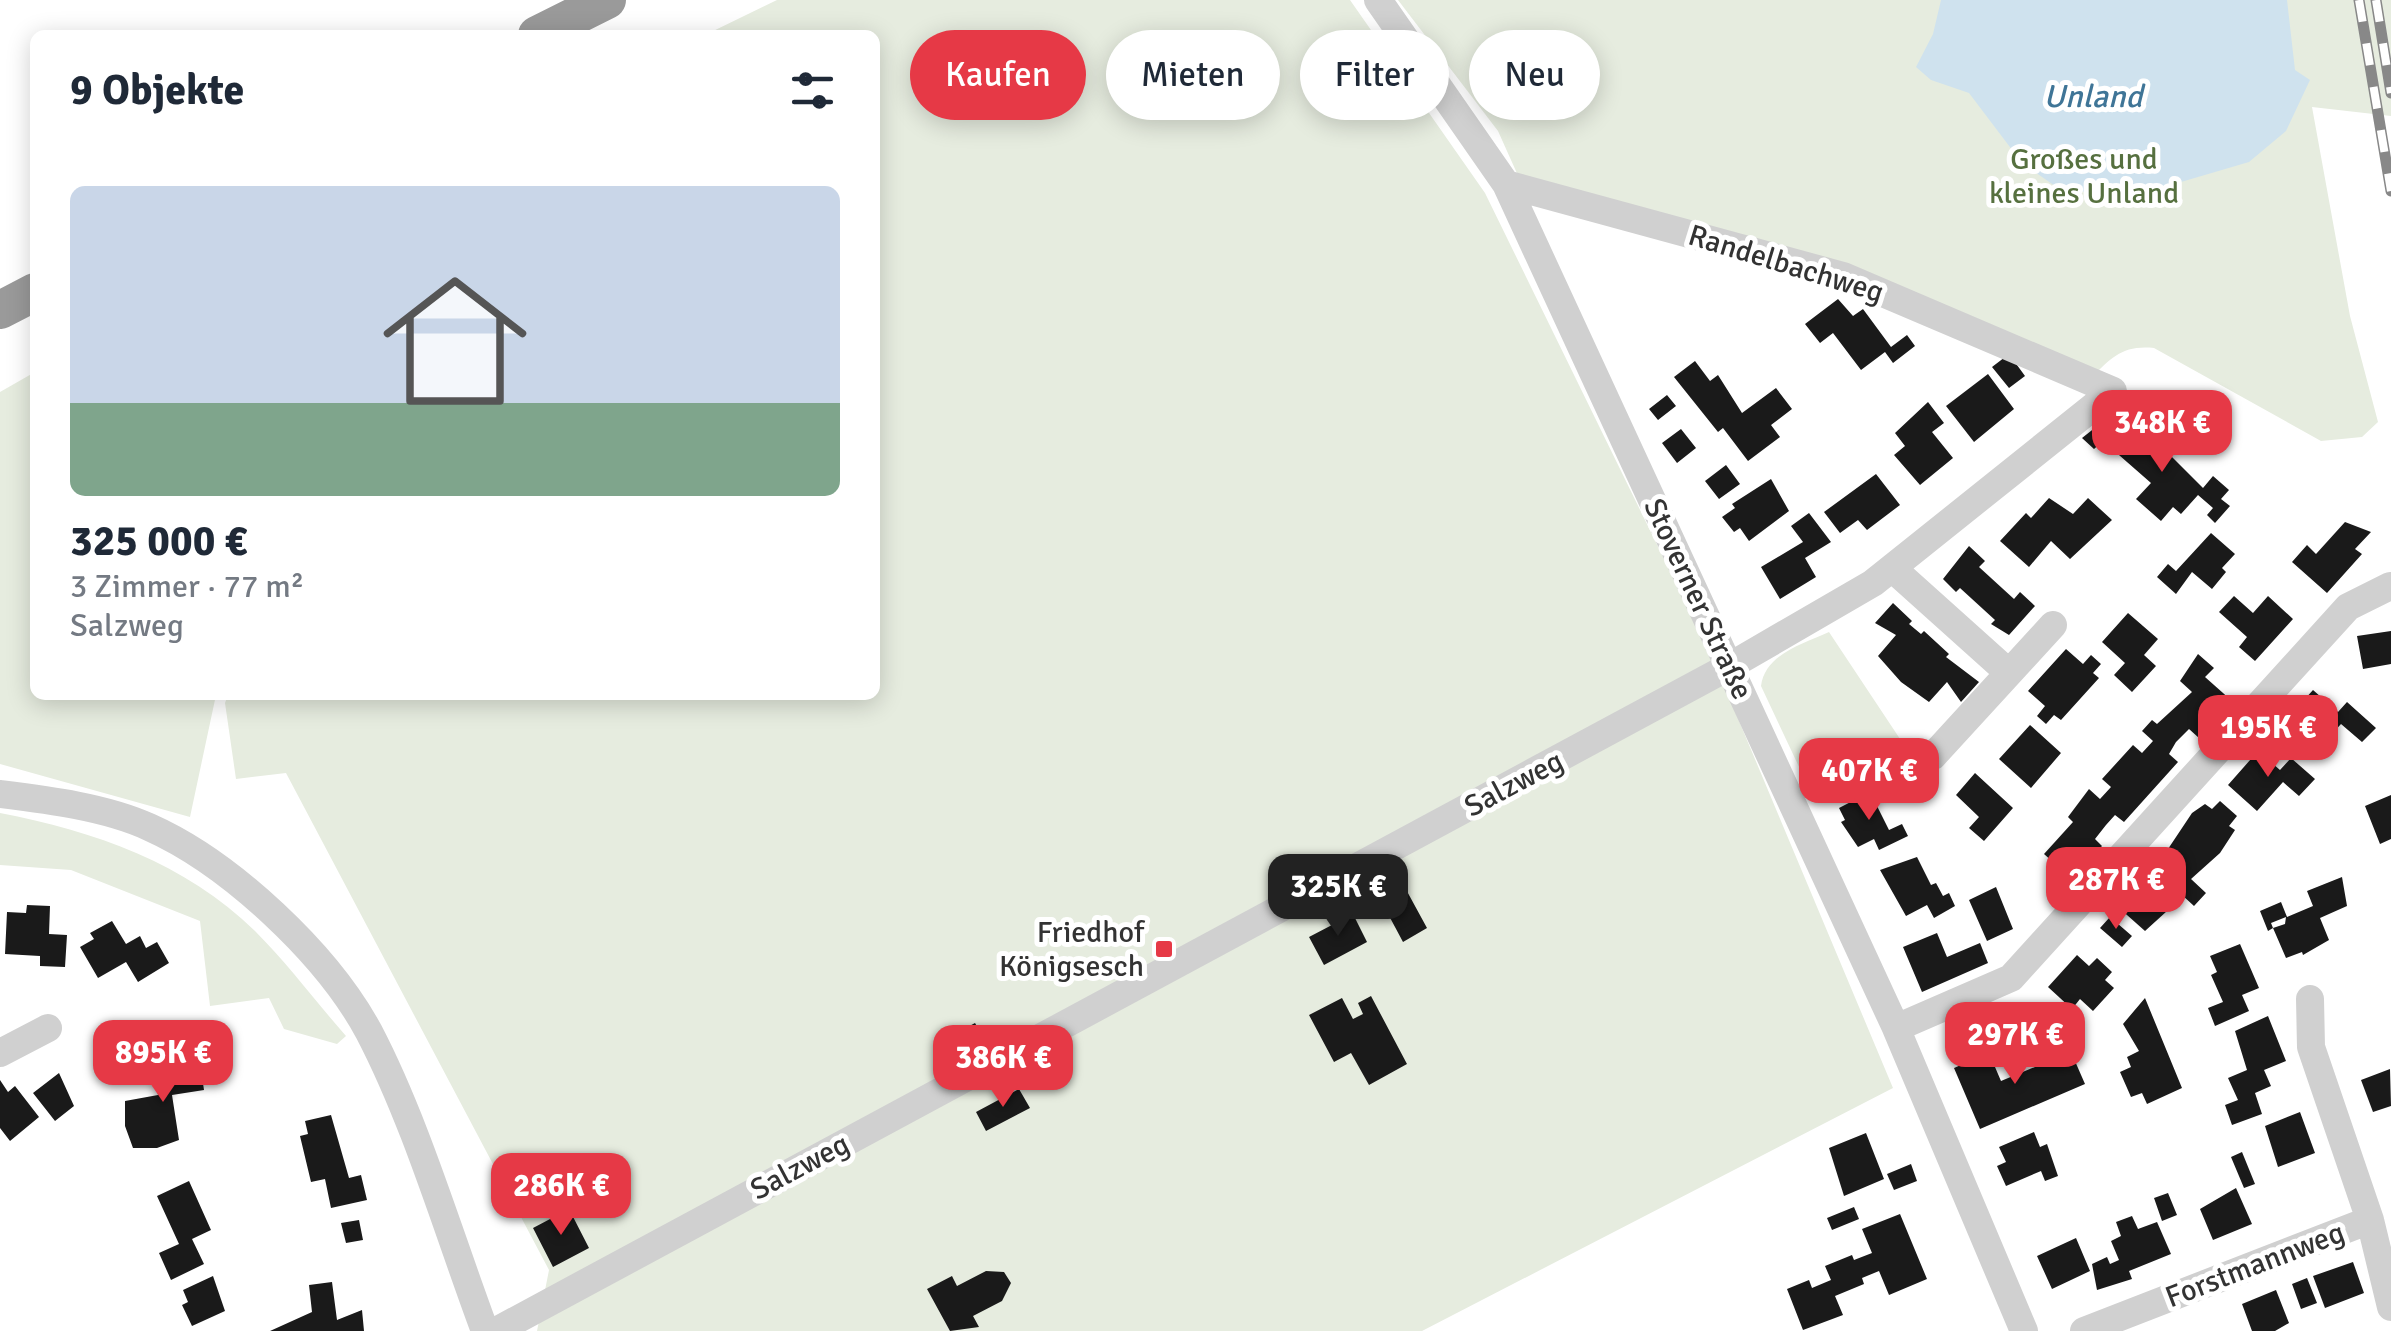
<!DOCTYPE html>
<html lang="de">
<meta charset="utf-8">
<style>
:root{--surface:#fff;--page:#f6f6f7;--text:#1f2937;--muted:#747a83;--accent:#e63946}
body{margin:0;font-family:Signika,sans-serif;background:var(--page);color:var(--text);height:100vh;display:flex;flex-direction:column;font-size:38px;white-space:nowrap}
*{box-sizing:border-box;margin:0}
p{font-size:32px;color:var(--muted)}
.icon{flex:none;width:55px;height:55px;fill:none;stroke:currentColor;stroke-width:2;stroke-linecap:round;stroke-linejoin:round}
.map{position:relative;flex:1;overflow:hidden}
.panel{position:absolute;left:30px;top:30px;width:850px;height:670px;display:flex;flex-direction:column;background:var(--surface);border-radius:15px;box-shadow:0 5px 25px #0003}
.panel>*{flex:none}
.banner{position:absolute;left:910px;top:30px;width:950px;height:90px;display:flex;gap:20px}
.price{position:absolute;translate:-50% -85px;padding:0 22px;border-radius:20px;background:var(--accent);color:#fff;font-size:32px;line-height:65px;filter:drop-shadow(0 2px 5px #0008)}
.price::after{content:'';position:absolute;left:50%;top:60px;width:30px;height:22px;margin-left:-15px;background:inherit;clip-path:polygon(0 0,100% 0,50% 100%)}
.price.selected{background:#222;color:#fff}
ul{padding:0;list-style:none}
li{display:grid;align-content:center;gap:20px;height:530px;padding:0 40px}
li span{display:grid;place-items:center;height:310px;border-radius:15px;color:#555}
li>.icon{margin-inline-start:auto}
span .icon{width:180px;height:180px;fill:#fffc;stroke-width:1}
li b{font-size:42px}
h2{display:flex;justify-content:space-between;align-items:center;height:120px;padding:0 40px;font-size:42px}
.chip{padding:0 35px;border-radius:45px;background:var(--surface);box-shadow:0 5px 25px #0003;font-size:35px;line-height:90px}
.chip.selected{background:var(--accent);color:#fff}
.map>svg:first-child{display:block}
.green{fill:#e6ecdf}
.water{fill:#cfe2ee}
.building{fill:#1a1a1a}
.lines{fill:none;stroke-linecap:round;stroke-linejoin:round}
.minor{stroke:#d0d0d0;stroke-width:28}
.highway{stroke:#9a9a9a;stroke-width:38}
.rail-casing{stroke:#888;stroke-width:11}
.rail{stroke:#fff;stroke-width:8;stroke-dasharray:22;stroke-linecap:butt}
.poi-dot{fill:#e63946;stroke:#fff;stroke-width:4}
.labels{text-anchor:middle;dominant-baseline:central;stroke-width:10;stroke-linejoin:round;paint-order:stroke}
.park-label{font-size:30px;fill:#56703f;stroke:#fff}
.street-label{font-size:30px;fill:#333;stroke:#fff}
.poi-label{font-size:30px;fill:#333;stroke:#fff;text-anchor:end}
.water-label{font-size:32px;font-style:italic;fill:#3f7597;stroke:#fff}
</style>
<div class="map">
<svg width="2391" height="1331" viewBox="0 0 2391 1331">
<rect width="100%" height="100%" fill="#fff"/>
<!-- green -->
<path class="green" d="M777,0H1350L1485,193L1713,659L1893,1088L1422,1331H537L549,1270L286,773L236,779L225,703L228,695H875V35H705Z
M1398,0H2391V116L2312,107L2350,316L2378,422L2362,437L2321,441L2154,348C2123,345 2112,357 2091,378L2028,345L1524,189L1498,131Z
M35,372V695H216L190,817L0,764V392Z
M1829,632L1912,757L1816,803L1761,686C1765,654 1803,644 1829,632Z
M0,813C94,831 186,863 255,931C288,964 316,1002 346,1036L337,1044L284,1029L269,998L210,1006L200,921L71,870L0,865Z"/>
<!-- water -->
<path class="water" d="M1941,0H2287L2295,70L2310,80L2286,131L2249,162L2164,187L2143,186L2100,195L2055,186L2022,163L1969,93L1931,80L1916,67L1933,34Z"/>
<!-- building -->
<path class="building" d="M1838,299L1853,316L1863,309L1891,347L1907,335L1915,346L1893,363L1885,352L1861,370L1833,333L1820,343L1805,324Z
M2009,354L2025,376L2009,388L1992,367Z
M1695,361L1710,381L1718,375L1742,413L1776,388L1792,409L1771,425L1780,437L1748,461L1723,428L1718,432L1674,377Z
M1988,374L2014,409L1974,442L1946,406Z
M1667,395L1676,406L1658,420L1649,409Z
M1928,402L1944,423L1932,432L1953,458L1920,485L1894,455L1905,446L1895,433Z
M2101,423L2127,446L2143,428L2203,488L2213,476L2229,490L2221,499L2230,506L2215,523L2207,515L2213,508L2198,495L2181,514L2173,507L2161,521L2136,499L2151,483L2103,441L2094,449L2082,438Z
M1681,429L1696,448L1677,463L1662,443Z
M1726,465L1740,484L1719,499L1705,481Z
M1876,474L1900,505L1867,530L1858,520L1840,533L1824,512Z
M1771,479L1789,511L1749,541L1740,528L1734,532L1722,517L1735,508L1732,504Z
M2049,498L2073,514L2088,498L2112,520L2070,559L2051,541L2029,567L2000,541L2026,513L2031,518Z
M1809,513L1831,542L1805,558L1816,577L1780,599L1761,567L1803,542L1791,526Z
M2345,522L2371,532L2355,549L2362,554L2327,593L2292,562L2307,545L2316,554Z
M2211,533L2235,554L2222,568L2226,572L2212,589L2192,572L2176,594L2157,577L2168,564L2176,571Z
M1969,546L1985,561L1979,567L2014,599L2020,592L2035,606L2009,635L1991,624L1995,620L1960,588L1956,592L1943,579Z
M2234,596L2253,613L2268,596L2293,619L2255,661L2239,647L2247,637L2219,612Z
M1893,603L1912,621L1909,624L1921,634L1924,631L1949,654L1946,657L1979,682L1961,702L1947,682L1929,702L1901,682L1878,656L1896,635L1875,623Z
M2128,613L2158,639L2144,655L2156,666L2132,692L2114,675L2125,663L2102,642Z
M2391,631V664L2363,669L2357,636Z
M2066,649L2083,664L2091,655L2101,664L2093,673L2099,678L2061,720L2054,715L2046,724L2037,716L2045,706L2028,691Z
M2198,654L2214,668L2205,677L2232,701L2199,738L2189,729L2176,742L2169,754L2178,762L2124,822L2115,815L2106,825L2095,839L2102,846L2072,879L2044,854L2073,822L2068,817L2089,789L2100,799L2111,787L2102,779L2133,745L2142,753L2153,741L2142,731L2152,720L2157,724L2192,692L2180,681Z
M2313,690L2338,712L2347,702L2376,728L2362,742L2341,724L2310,758L2278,729Z
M2030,725L2061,753L2031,788L1999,759Z
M2258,751L2280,770L2291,758L2315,779L2299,796L2283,782L2257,811L2228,785Z
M1975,773L2013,808L1984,841L1969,828L1979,817L1956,795Z
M1870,792L1889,830L1902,824L1908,836L1879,850L1874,839L1858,847L1841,822L1845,820L1839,808Z
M2391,795V839L2380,844L2365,806Z
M2220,801L2237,816L2229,826L2235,830L2220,853L2191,879L2206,893L2194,906L2170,884L2182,871L2164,855L2192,813L2205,804L2212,809Z
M1917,857L1931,885L1936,883L1943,896L1949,893L1955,906L1934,918L1927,905L1906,916L1880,870Z
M2149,875L2178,901L2145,931L2118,907Z
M2342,877L2347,906L2320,918L2329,940L2303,955L2302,952L2286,958L2273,928L2285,924L2286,917L2271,923L2273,928L2268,931L2260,911L2281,902L2287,917L2313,906L2307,891Z
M1403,884L1427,928L1403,942L1379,897Z
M1996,887L2013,929L1987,941L1969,900Z
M27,905L50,906L49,934L67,935L65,967L40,966V956L5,954L7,912L26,913Z
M1353,914L1367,942L1324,965L1309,937Z
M2110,917L2132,936L2122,947L2100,928Z
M112,921L126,944L140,936L146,948L157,942L169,963L138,982L126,962L98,978L80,947L94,939L90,933Z
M1937,933L1947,957L1980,943L1988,963L1922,992L1903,947Z
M2240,944L2259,988L2242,995L2249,1011L2215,1026L2208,1008L2223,1002L2211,975L2217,972L2210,956Z
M2077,955L2089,966L2097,958L2112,972L2105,980L2114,988L2093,1011L2080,999L2072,1009L2048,987Z
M1371,996L1407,1064L1369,1085L1351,1053L1334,1062L1309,1015L1342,998L1353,1019L1363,1014L1358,1003Z
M2145,998L2182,1088L2147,1104L2142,1093L2131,1097L2120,1072L2131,1067L2127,1057L2139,1051L2123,1024Z
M2268,1016L2286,1061L2264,1070L2271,1086L2255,1093L2262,1114L2232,1125L2225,1105L2238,1100L2228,1078L2247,1070L2235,1031Z
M975,1023L986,1042L952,1060L942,1041Z
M2034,1035L2038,1046L2018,1055L2013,1044Z
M198,1050L204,1090L172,1095L179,1140L157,1148H133L125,1126V1101L158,1095L156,1082L169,1080L166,1065Z
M2071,1052L2085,1084L1980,1129L1954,1068L1989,1053L2001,1081Z
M2390,1069L2391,1106L2373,1112L2361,1080Z
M59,1073L74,1106L55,1121L33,1093Z
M0,1080L8,1092L15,1086L39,1117L10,1141L0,1128Z
M1019,1089L1030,1108L986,1131L976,1112Z
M2300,1112L2315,1153L2278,1167L2265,1126Z
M331,1115L349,1178L361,1175L367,1200L331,1208L325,1179L311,1182L300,1136L308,1134L305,1121Z
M2034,1132L2040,1147L2047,1144L2058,1176L2045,1181L2041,1171L2006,1186L1997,1166L2006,1162L1999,1147Z
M1866,1133L1884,1179L1844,1196L1829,1148Z
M2242,1152L2255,1184L2244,1188L2231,1157Z
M1911,1164L1917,1181L1894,1190L1887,1174Z
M189,1181L211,1230L192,1239L204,1264L171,1280L159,1253L179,1244L157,1196Z
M2236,1188L2252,1224L2213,1240L2200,1209Z
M2168,1193L2177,1215L2162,1221L2154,1198Z
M1854,1207L1859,1219L1832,1230L1827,1218Z
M569,1209L589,1248L553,1267L533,1228Z
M1900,1214L1927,1279L1889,1295L1879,1271L1862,1278L1864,1284L1835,1296L1843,1315L1803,1330L1787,1289L1809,1280L1812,1288L1831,1280L1825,1266L1852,1255L1854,1260L1872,1253L1862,1229Z
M2132,1216L2138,1229L2157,1222L2171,1254L2129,1271L2132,1279L2097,1290L2092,1264L2107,1257L2110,1264L2119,1260L2111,1241L2121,1236L2116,1222Z
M359,1220L363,1240L346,1243L341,1223Z
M2076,1238L2090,1271L2052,1289L2037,1256Z
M2353,1262L2364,1293L2325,1308L2313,1276Z
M986,1271L1004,1272L1011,1283L1002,1301L973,1316L979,1327L950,1331L927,1289L952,1276L957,1286Z
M213,1276L225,1311L192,1326L182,1305L188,1302L183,1290Z
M2307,1278L2317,1303L2301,1309L2292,1284Z
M332,1282L337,1320L362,1310L364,1331H270L312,1312L309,1285Z
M2276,1290L2289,1323L2275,1331H2252L2242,1304Z"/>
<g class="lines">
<!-- minor -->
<path class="minor" d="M1378,0L1506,184L1896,1028L2024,1331
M1892,568L2009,673
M1933,756L2053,625
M0,794C48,800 105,807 149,827C230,863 327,954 369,1032C416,1122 449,1235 485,1331
M2310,999L2311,1047L2370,1220L2391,1307
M1896,1028L2011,978L2348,607L2390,586
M0,1053L48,1028
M496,1331L1730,666L1873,583L2113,391L1843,276L1506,184
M2084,1331L2370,1220"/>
<!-- highway -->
<path class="highway" d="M537,35L607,0
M0,310L35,292"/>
<!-- rail casing -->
<g class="rail-casing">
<path id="rail" d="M2359,0L2391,191
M2376,0L2391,93"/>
</g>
<!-- rail -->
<use href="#rail" class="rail"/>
</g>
<!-- markers -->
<rect class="poi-dot" x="1154" y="939" width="20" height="20" rx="5"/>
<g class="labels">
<!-- park labels -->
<g class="park-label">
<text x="2084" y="159">Großes und<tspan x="2084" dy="34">kleines Unland</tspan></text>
</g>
<!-- street labels -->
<g class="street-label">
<text transform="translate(1786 264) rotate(17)">Randelbachweg</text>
<text transform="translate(1698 599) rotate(65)">Stoverner Straße</text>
<text transform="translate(1514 784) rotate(-28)">Salzweg</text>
<text transform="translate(800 1167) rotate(-28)">Salzweg</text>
<text transform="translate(2255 1265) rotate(-21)">Forstmannweg</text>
</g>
<!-- poi labels -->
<g class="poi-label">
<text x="1144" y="932">Friedhof<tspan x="1144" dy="34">Königsesch</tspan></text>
</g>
<!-- water labels -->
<g class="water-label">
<text x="2093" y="96">Unland</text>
</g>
</g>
</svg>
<b class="price" style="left:2162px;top:475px">348K €</b>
<b class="price" style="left:2268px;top:780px">195K €</b>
<b class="price" style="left:1869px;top:823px">407K €</b>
<b class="price" style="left:2116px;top:932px">287K €</b>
<b class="price selected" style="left:1338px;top:939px">325K €</b>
<b class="price" style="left:2015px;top:1087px">297K €</b>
<b class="price" style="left:163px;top:1105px">895K €</b>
<b class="price" style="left:1003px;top:1110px">386K €</b>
<b class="price" style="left:561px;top:1238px">286K €</b>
<div class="banner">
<a class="chip selected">Kaufen</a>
<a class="chip">Mieten</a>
<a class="chip">Filter</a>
<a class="chip">Neu</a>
</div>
<section class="panel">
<h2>9 Objekte<svg class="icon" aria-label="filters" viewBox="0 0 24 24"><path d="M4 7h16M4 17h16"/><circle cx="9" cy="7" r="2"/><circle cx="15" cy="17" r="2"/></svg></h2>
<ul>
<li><span style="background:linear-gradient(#c9d6e8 70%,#7fa58c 0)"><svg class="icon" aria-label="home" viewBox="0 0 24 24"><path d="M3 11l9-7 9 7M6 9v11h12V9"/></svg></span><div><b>325 000 €</b><p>3 Zimmer · 77 m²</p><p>Salzweg</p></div></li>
</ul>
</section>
</div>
